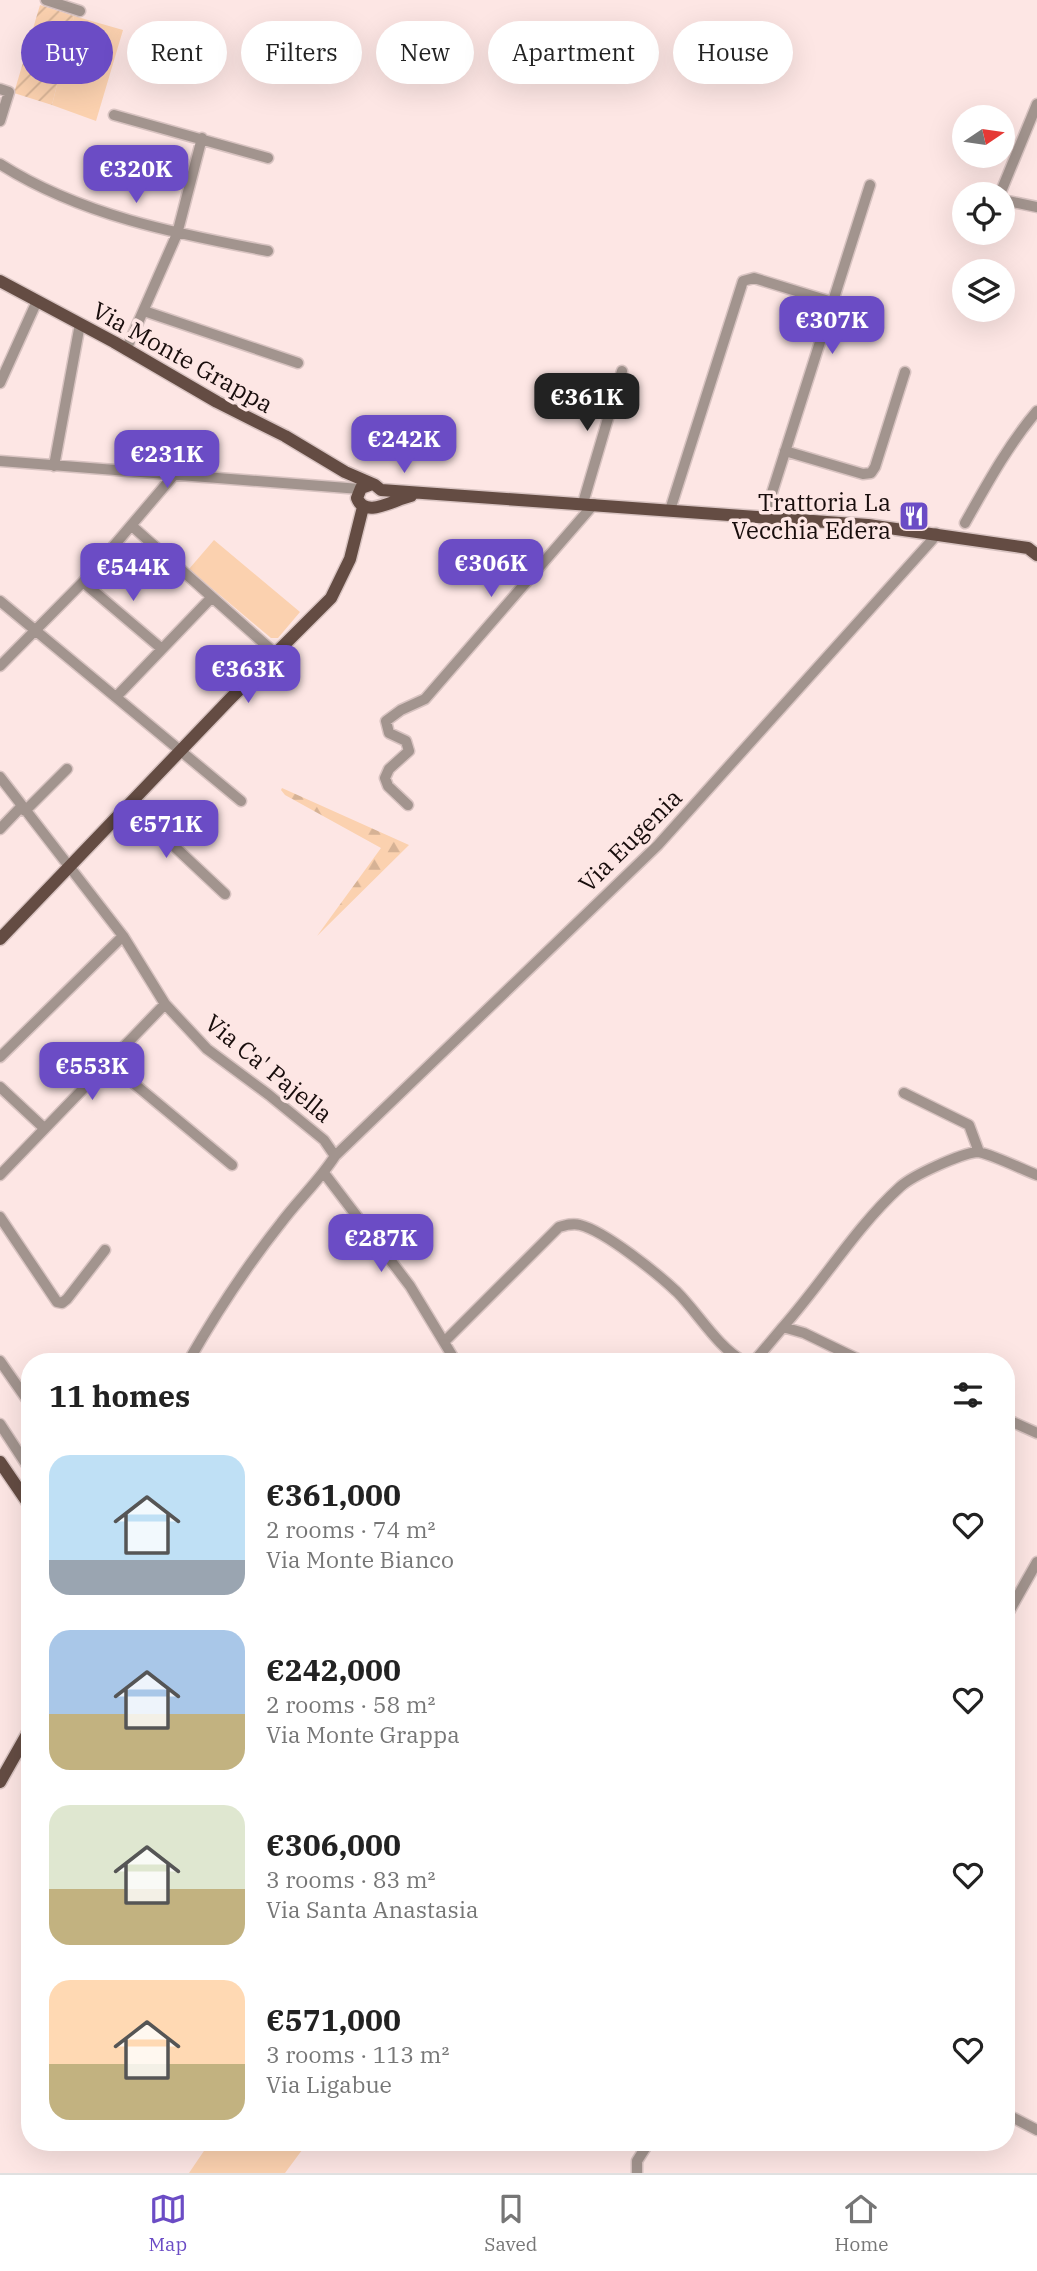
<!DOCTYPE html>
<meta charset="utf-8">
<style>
:root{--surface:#fff;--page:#f6f6f6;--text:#222;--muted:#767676;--line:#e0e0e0;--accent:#6b4cc5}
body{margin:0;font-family:"IBM Plex Serif",serif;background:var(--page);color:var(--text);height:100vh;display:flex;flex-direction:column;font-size:26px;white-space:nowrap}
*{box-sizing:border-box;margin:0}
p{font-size:23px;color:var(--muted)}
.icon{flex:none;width:38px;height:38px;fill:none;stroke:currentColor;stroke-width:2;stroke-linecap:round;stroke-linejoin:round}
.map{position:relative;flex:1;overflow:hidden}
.sheet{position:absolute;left:21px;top:1353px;width:994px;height:798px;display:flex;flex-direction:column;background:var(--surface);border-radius:28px;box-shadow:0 7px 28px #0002}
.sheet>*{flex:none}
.guide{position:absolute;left:21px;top:21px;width:996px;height:63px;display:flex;gap:14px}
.needle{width:46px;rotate:77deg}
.fabs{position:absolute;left:952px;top:105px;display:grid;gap:14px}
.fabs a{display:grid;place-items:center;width:63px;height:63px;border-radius:50%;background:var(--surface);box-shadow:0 7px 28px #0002;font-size:35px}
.price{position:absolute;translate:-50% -60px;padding:0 16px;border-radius:14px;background:var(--accent);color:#fff;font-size:23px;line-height:46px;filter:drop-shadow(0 2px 4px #0008)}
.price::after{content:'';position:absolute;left:50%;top:42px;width:21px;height:16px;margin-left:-10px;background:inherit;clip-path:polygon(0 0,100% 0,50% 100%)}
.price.active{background:#222;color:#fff}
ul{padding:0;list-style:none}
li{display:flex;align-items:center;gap:21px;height:175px;padding:0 28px}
li span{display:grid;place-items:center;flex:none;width:196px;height:140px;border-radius:21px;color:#555}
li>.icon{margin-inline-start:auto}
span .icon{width:84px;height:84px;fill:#fffc;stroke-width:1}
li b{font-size:30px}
h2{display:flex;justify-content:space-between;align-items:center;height:84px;padding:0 28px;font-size:30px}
.tag{padding:0 24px;border-radius:32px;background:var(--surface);box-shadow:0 7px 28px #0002;font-size:24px;line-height:63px}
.tag.active{background:var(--accent);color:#fff}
.menu{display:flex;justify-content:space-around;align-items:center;height:98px;border-top:2px solid var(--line);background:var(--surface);font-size:19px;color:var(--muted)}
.menu a{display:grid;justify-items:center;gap:4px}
.menu .active{color:var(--accent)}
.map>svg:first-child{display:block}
.green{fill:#fbd1af}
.forest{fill:url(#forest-firs)}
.garden{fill:url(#garden-furrows)}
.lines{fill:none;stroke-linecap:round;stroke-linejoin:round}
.minor-casing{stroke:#d8c3c1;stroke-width:13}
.major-casing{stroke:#d8c3c1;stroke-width:15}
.minor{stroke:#a2948e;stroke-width:10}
.major{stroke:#644c43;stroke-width:12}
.labels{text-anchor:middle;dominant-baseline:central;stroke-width:7;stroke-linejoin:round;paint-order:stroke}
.street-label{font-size:24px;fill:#180d0c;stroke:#fde6e4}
.poi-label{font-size:24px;fill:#180d0c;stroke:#fde6e4;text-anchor:end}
</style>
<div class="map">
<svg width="1037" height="2173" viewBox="0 0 1037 2173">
<defs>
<pattern id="forest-firs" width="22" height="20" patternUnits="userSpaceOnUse" patternTransform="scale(1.75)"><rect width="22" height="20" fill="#fbd1af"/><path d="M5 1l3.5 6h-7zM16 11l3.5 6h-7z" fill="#d6b295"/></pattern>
<pattern id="garden-furrows" width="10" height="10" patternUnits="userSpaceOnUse" patternTransform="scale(1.75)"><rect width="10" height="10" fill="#fbd1af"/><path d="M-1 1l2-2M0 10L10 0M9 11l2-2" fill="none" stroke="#d6b295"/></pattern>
</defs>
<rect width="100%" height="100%" fill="#fde6e4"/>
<!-- green -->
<path class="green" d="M74,16L123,30L96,121L52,105Z
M214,540L300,612L278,638H271L189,569Z
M210,2142H308L285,2173H189Z"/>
<!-- forest -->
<path class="forest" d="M282,788L409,845L317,936L381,848L285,795L281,790Z"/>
<!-- garden -->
<path class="garden" d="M40,5L74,16L52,105L14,93Z"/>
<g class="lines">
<!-- minor casing -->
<g class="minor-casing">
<path id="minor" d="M46,0L80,11
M0,89L9,92L0,121
M114,115L268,158
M0,164C80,215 177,234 268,251
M1000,194L1037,104
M1003,200L1037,207
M144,311L298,363
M126,350L177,234L202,138
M0,383L37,301
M785,451L863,474L871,473L875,467L905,372
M0,461L360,489
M54,466L80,324
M583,503L622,371
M670,510L743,281L754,278L832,302
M764,518L870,185
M965,523C987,484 1008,445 1037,411
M132,526L276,654
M83,582L162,649
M0,601L241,801
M0,666L83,582L174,475
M116,697L212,597
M0,777L123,936L165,1004L207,1049L269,1095L324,1140L335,1156
M129,804L225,894
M408,805L388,786L385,778L389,769L409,751L406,741L389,733L386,721L401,710L425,699L594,504
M25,811L67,769
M0,829L21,807
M0,1057L123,936
M108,1062L232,1165
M0,1087L44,1128
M904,1093L969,1125L979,1152
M324,1173L410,1286L456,1362
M0,1175L165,1004
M0,1217L57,1302L62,1303L67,1299L105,1250
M783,1327C823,1282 856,1227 900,1187C913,1175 960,1154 977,1152C987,1152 1026,1171 1037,1175
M444,1342L559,1227C566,1225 573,1223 580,1225C605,1231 658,1274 677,1292C698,1313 719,1349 745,1362
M0,1361L30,1404
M188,1362C216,1313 246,1267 281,1223C298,1200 319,1181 335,1156L658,845L933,539L936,533
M751,1362L757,1358L783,1327L804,1333L864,1362
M1006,1419L1037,1433
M0,1424L30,1470
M1006,1617L1037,1562
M1006,2114L1037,2130
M637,2173V2161L649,2142"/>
</g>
<!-- major casing -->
<g class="major-casing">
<path id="major" d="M0,281L114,342L217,402L285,436L345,472L375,485L381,490L868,525L1028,548L1037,555
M372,484L361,488L357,498C365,519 393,500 411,496
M0,939L230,699L331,598L350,559L363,507
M0,1462L30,1506
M0,1782L30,1729"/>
</g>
<!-- minor -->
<use href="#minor" class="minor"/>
<!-- major -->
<use href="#major" class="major"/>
</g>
<!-- icons -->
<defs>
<g id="restaurant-square" transform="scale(1.575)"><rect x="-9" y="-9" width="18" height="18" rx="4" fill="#6b4cc5" stroke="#fde6e4"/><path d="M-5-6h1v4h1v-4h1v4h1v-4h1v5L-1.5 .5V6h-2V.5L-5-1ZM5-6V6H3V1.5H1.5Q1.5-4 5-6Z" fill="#fff"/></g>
</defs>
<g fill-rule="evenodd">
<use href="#restaurant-square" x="914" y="516"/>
</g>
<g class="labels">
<!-- street labels -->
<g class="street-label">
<text transform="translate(183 357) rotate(29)">Via Monte Grappa</text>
<text transform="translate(630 840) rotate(-45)">Via Eugenia</text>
<text transform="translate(269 1068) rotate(39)">Via Ca' Pajella</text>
</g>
<!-- poi labels -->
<g class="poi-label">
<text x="891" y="502">Trattoria La<tspan x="891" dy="28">Vecchia Edera</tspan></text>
</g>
</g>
</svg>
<div class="fabs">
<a><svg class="needle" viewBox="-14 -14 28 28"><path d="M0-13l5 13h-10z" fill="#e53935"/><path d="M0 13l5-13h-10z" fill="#767676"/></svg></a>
<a><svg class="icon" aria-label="locate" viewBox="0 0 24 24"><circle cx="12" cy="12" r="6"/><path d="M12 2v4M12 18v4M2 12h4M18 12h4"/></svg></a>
<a><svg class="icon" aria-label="layers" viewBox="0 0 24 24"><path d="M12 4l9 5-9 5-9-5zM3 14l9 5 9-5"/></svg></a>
</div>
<b class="price" style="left:136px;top:205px">€320K</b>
<b class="price" style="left:832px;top:356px">€307K</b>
<b class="price active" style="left:587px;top:433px">€361K</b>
<b class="price" style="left:404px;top:475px">€242K</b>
<b class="price" style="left:167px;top:490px">€231K</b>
<b class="price" style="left:491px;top:599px">€306K</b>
<b class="price" style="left:133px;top:603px">€544K</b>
<b class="price" style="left:248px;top:705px">€363K</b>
<b class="price" style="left:166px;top:860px">€571K</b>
<b class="price" style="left:92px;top:1102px">€553K</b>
<b class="price" style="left:381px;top:1274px">€287K</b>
<div class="guide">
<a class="tag active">Buy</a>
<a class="tag">Rent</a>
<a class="tag">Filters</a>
<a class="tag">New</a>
<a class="tag">Apartment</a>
<a class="tag">House</a>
</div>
<section class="sheet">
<h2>11 homes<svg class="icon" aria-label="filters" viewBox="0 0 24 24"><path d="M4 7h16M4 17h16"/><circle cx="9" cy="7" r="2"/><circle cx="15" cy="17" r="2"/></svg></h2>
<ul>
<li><span style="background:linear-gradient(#bfe0f5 75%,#9aa5b1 0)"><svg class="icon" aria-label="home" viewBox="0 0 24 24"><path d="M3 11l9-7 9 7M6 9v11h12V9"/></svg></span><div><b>€361,000</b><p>2 rooms · 74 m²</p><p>Via Monte Bianco</p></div><svg class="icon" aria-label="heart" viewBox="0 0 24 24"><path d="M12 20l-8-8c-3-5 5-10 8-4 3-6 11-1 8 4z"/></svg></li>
<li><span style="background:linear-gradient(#a9c7e8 60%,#c2b280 0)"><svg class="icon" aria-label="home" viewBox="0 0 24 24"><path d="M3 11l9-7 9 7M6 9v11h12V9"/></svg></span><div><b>€242,000</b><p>2 rooms · 58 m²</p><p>Via Monte Grappa</p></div><svg class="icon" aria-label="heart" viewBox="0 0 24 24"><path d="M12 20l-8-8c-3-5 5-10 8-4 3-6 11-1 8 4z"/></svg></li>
<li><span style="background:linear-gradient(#dfe7d0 60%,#c2b280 0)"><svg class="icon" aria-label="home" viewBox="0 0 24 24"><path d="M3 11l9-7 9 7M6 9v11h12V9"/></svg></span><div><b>€306,000</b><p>3 rooms · 83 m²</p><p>Via Santa Anastasia</p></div><svg class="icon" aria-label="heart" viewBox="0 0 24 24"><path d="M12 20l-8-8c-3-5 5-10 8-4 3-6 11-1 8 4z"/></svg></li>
<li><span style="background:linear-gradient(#ffd9b3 60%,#c2b280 0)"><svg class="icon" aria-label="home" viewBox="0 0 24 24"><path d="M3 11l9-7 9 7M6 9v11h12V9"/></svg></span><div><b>€571,000</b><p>3 rooms · 113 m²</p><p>Via Ligabue</p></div><svg class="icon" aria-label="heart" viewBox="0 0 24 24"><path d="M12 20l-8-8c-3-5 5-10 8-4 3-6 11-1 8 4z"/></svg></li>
</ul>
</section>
</div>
<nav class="menu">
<a class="active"><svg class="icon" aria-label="map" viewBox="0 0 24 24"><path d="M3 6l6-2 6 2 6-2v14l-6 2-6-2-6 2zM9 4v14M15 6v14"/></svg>Map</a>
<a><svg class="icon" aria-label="saved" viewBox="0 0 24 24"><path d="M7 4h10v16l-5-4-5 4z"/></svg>Saved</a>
<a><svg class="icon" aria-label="home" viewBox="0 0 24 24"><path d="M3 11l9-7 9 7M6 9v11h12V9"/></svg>Home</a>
</nav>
